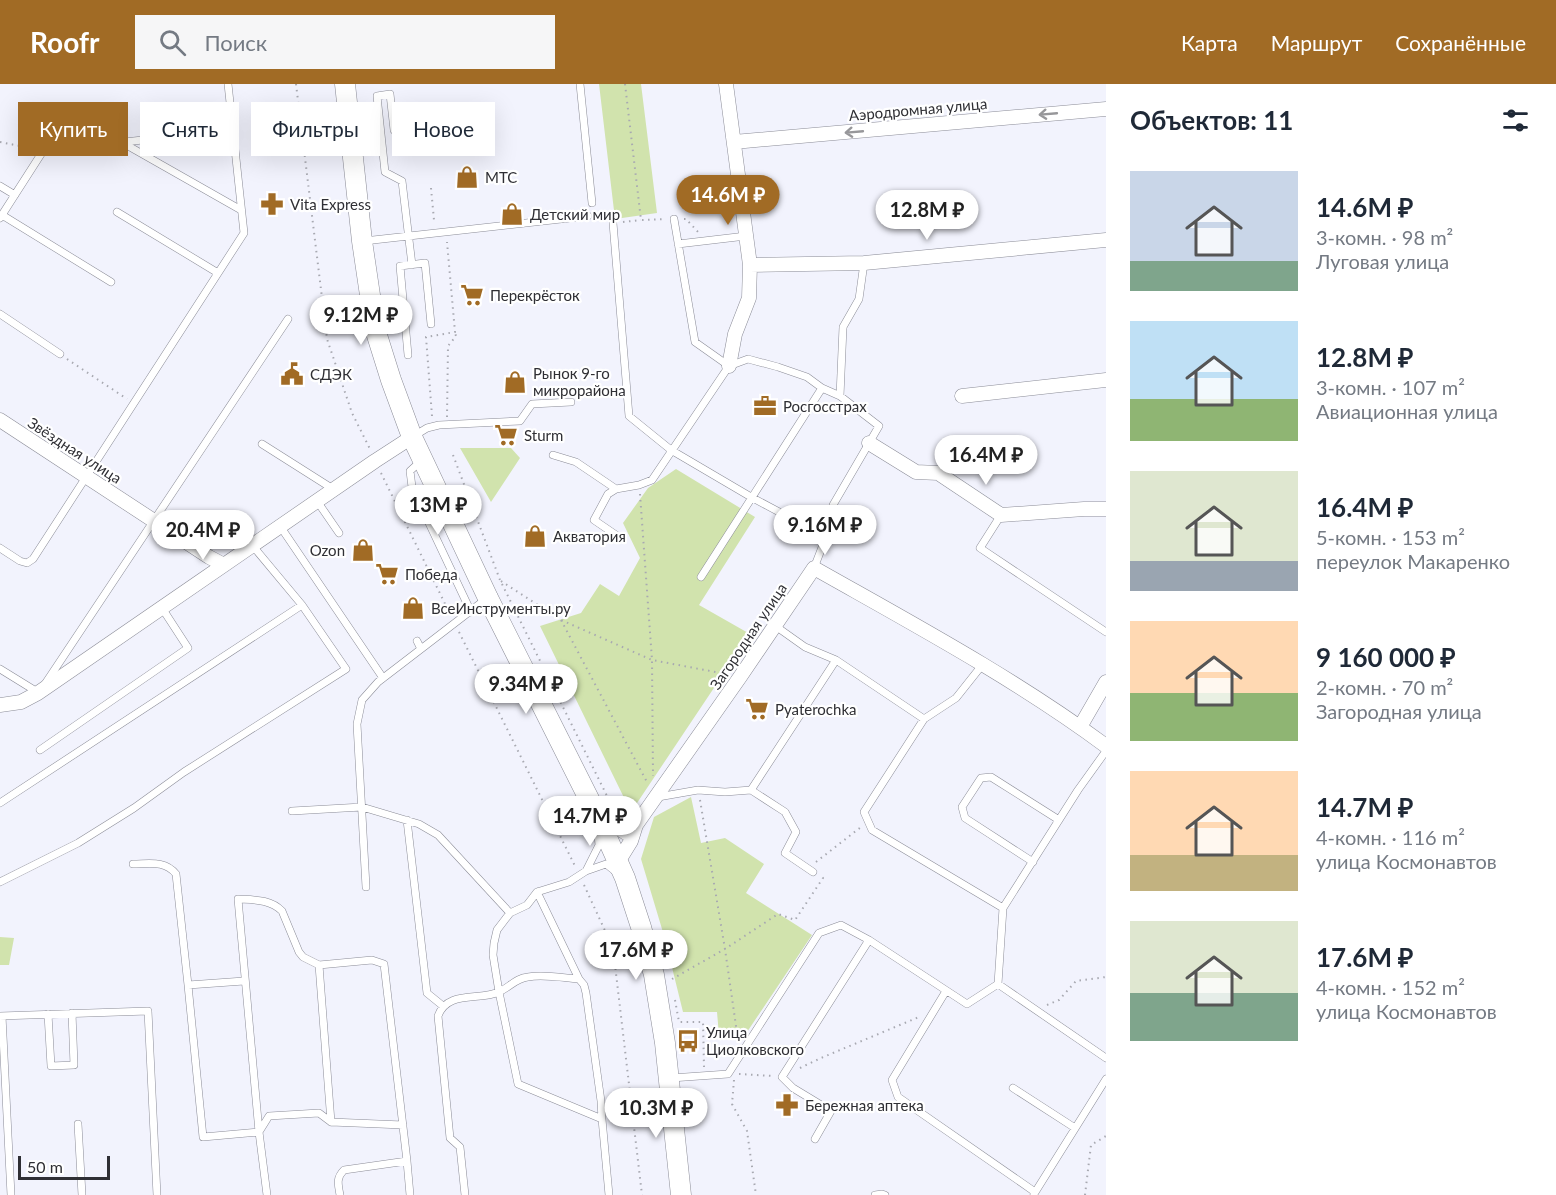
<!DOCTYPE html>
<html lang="ru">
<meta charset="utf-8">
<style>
:root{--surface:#fff;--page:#f6f6f7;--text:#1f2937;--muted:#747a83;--accent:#a16b25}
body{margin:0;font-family:Lato,sans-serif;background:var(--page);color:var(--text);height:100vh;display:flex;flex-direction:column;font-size:22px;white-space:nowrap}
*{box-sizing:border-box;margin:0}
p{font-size:20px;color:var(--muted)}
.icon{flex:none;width:33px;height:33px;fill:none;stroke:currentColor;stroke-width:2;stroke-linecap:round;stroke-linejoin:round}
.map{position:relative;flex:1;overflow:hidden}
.sheet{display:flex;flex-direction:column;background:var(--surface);width:450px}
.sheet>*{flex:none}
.guide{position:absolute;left:18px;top:18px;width:570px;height:54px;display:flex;gap:12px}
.scale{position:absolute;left:18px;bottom:15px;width:92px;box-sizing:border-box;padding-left:6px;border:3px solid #2f2f34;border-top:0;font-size:16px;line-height:21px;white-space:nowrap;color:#2f2f34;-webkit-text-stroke:4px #fff;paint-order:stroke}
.price{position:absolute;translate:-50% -51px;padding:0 14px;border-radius:21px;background:#fff;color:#222;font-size:20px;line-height:39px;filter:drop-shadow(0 2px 3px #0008)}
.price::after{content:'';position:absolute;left:50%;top:36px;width:18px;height:14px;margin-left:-9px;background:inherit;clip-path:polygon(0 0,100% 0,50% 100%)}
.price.current{background:var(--accent);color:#fff}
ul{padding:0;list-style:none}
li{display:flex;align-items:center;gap:18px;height:150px;padding:0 24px}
li span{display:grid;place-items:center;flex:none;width:168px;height:120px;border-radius:0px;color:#555}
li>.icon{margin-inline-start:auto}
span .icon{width:72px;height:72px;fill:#fffc;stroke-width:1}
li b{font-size:26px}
h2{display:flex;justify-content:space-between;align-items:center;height:72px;padding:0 24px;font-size:26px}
.tag{padding:0 21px;border-radius:0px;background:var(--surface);box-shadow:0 6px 24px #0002;font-size:21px;line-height:54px}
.tag.current{background:var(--accent);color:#fff}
header{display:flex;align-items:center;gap:36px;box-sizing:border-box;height:84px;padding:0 30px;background:var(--accent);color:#fff}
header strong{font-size:28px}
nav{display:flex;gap:33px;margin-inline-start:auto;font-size:21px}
.search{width:420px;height:54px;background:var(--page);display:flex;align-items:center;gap:15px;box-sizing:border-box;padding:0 21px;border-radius:0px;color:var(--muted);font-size:22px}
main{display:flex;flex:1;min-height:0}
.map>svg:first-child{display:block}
.green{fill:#d1e3ad}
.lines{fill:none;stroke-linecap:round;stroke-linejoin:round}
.lane-casing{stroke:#8b8c97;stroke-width:8}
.street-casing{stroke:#8b8c97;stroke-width:15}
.secondary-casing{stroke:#8b8c97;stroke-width:21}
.path{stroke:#a8a9b1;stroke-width:2;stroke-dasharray:1.5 4.5;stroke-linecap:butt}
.lane{stroke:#fff;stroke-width:7}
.street{stroke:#fff;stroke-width:14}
.secondary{stroke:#fff;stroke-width:20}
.oneway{stroke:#97979a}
.labels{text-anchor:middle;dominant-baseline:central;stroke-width:4.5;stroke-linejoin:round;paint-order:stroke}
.street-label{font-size:15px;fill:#2f2f34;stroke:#fff}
.poi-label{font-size:15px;fill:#2f2f34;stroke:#fff;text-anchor:start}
</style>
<header>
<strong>Roofr</strong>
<div class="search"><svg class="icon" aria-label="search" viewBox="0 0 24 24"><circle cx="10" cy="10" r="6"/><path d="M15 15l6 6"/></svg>Поиск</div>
<nav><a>Карта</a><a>Маршрут</a><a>Сохранённые</a></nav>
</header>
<main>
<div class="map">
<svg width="1106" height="1111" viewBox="0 0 1106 1111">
<rect width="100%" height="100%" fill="#f2f3fd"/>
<!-- green -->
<path class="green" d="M599,0H641L657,129L615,135Z
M460,364H511L520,374L491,418Z
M676,385L755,433L699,521L750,550L631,728L540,542L581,529L600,500L619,512L640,474L623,439L648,404Z
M691,713L701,759L725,754L764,780L746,809L812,851L745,951H719L717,928H683L665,855L641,775L654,733Z
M0,853L14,854L9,881H0Z"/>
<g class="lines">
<!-- lane casing -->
<g class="lane-casing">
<path id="lane" d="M580,0L592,119
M394,46L390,10L377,12L385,88L402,97L412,181
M123,59L241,126
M0,102L15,111
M117,128L218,189
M2,131L111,198
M0,134L43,67L233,46
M613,139L629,332L671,366L751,413L826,453
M364,157L588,132
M678,160L746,152
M0,230L60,270
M408,271L400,182L425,179L431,240
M729,282L748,275L778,283L807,293L822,304L840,312
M414,352L427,344L439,341L520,337L532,320L571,318
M262,360L333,405
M553,371L576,378L616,405L639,401L652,396L729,282L695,258L674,135
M421,377L410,387L412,403L471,528
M317,417L339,449
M1001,431L980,464L1106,548
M280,442L383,594
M616,451L594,436L608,410L616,405
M0,464L20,477L27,479L33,475L244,149L228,0
M814,484L826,453L833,421L879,342L840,312L843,243L859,215L864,179
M701,493L822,304
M774,541L805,563L836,576L924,635L956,614L983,580
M421,565L486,515
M0,585L39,609
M45,600L288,235
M924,635L864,728L872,746L1003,824
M40,666L188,564L162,524
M751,706L785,728L796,748L785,769L813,788
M658,713L698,706L725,708L751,706L836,576
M0,719L302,521
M292,727L362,723L419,740L438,751L510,829
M407,736L427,909L443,922
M1033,778L965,734L962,723L981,694L991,693L1059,736
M133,780C149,780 165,776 176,790L188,901L244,897
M586,787L599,761L598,751
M0,798L78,759L134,724L184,688L346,585L302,521L252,461
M366,803L357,640L362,616L378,598L421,565L417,557
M537,808L579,895
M998,900L1106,974
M188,901L203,1053L259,1048L269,1032L319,1029L331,1038
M946,907L892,996L898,1013L1035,1108
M48,930L51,982L74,981L72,929
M0,932L148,927L157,1111
M2,932L11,1111
M671,994L728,990L819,849L841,841L869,856
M1013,1004L1075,1044
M78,1040L82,1111
M815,1055L831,1027L793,1004L782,993L869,856L967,920L998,900L1003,824L1078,706L1106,667
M407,1077L410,1111
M1034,1110L1106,995
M267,1111L259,1048L238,815C254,816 270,815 282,827L299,868L303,873L319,881
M340,1111C338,1100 336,1094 344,1086L407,1077L384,880L372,876L319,881L331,1038L403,1041
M465,1111L460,1063L450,1054L438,932C447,906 479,917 499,908C510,903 516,894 528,893C544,890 563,894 579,895L584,901L586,909L601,1017L602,1035
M609,1111L602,1035L518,1000L499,908L493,871L494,859L497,846L510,829L527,821L537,808L569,798L586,787L606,780L616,788
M875,1111L882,1110L885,1111"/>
</g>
<!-- street casing -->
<g class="street-casing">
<path id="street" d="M726,0L750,181L749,214L735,250L729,282
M734,58L1106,25
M750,181L864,179L1106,156
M962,312L1106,296
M0,336L209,473L224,481
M869,359L916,388L938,389L1001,431L1084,425H1106
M0,621L21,618L38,609L375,377L412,353
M1080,643L1106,598
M597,731L626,749L636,741L740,593L814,484C913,540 1014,594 1106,662
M618,778L631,757L636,741"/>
</g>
<!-- secondary casing -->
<g class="secondary-casing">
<path id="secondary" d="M345,0L362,157L375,245L391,296L412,353L488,514L597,731L625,794L641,843L654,891L665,959L681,1111"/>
</g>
<!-- path -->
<path class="path" d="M296,0L327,255L352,329L370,365
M625,0L641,136L666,135
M0,58L35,65
M404,67H413
M431,104L434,136
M684,135H686L699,149
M623,138L641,136
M67,275L127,315
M432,332L426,253L455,248L447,158
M447,333L448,262L456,252L455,249
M453,371L500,496L614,726
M381,389L451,532
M640,410L652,576L653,692
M501,497L561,536L652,576L726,590
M561,536L648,700
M459,548L575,782
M700,716L725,865L738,956
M816,778L861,743
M584,801L613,864L642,1111
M672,895L725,865L778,830L795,836L823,794L820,792
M675,916L679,938H703L704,983
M1047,921L1059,916L1076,897L1106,893
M800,984L821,974L919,933
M739,990L773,992
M734,996L732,1020L747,1047L756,1111
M611,1030L632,1028
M1085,1111L1091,1061L1106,1052"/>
<!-- lane -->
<use href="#lane" class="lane"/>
<!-- street -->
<use href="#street" class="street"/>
<!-- secondary -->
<use href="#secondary" class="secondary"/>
</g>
<!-- one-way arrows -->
<defs><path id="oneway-shaft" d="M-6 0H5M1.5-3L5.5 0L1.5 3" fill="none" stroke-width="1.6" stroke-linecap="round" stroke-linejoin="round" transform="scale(1.5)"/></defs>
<g class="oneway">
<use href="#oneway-shaft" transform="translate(1048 30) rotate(175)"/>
<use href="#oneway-shaft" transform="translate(854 48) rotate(175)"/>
</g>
<!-- icons -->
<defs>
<g id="shop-bare" transform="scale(1.8)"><path d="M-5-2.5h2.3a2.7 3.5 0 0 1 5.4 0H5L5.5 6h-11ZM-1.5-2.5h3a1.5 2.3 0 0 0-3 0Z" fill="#a16b25" stroke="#fff" stroke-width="2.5" paint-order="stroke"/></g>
<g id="pharmacy-bare" transform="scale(1.8)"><path d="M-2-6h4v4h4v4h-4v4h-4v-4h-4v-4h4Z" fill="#a16b25" stroke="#fff" stroke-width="2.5" paint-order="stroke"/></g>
<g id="supermarket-bare" transform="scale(1.8)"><path d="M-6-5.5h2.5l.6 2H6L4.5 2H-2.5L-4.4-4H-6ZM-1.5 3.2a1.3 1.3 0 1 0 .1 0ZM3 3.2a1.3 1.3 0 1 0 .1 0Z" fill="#a16b25" stroke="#fff" stroke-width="2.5" paint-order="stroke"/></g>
<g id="civic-bare" transform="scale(1.8)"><path d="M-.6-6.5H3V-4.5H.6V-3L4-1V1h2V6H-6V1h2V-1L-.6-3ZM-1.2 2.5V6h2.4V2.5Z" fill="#a16b25" stroke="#fff" stroke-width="2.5" paint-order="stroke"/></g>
<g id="office-bare" transform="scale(1.8)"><path d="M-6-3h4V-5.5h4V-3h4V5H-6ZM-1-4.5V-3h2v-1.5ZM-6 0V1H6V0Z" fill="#a16b25" stroke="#fff" stroke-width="2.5" paint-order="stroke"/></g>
<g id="bus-bare" transform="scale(1.8)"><path d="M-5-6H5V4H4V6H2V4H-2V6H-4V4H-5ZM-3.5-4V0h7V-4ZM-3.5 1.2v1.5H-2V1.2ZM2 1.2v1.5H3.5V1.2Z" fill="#a16b25" stroke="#fff" stroke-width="2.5" paint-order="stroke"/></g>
</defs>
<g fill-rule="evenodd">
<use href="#shop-bare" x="467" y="93"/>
<use href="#pharmacy-bare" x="272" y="120"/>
<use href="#shop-bare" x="512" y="130"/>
<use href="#supermarket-bare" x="472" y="211"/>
<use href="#civic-bare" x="292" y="290"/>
<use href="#shop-bare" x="515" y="298"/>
<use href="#office-bare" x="765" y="322"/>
<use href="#supermarket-bare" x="506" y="351"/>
<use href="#shop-bare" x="535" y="452"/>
<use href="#shop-bare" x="363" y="466"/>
<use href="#supermarket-bare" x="387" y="490"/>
<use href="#shop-bare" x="413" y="524"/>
<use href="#supermarket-bare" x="757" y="625"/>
<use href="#bus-bare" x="688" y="957"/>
<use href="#pharmacy-bare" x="787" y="1021"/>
</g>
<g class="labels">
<!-- street labels -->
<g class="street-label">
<text transform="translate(918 25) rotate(-5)">Аэродромная улица</text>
<text transform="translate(75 366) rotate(33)">Звёздная улица</text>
<text transform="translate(748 552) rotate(-56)">Загородная улица</text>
</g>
<!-- poi labels -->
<g class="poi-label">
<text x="485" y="93">МТС</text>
<text x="290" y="120">Vita Express</text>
<text x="530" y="130">Детский мир</text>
<text x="490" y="211">Перекрёсток</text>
<text x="533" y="289">Рынок 9-го<tspan x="533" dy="17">микрорайона</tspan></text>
<text x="310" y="290">СДЭК</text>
<text x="783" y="322">Росгосстрах</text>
<text x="524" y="351">Sturm</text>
<text x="553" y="452">Акватория</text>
<text x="345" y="466" text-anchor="end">Ozon</text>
<text x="405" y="490">Победа</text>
<text x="431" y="524">ВсеИнструменты.ру</text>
<text x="775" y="625">Pyaterochka</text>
<text x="706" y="948">Улица<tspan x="706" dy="17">Циолковского</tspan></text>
<text x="805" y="1021">Бережная аптека</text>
</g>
</g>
</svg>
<div class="scale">50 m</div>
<b class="price current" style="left:728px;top:142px">14.6M ₽</b>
<b class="price" style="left:927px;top:157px">12.8M ₽</b>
<b class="price" style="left:361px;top:262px">9.12M ₽</b>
<b class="price" style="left:986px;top:402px">16.4M ₽</b>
<b class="price" style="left:438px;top:452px">13M ₽</b>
<b class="price" style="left:825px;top:472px">9.16M ₽</b>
<b class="price" style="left:203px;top:477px">20.4M ₽</b>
<b class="price" style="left:526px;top:631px">9.34M ₽</b>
<b class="price" style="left:590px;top:763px">14.7M ₽</b>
<b class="price" style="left:636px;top:897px">17.6M ₽</b>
<b class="price" style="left:656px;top:1055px">10.3M ₽</b>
<div class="guide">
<a class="tag current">Купить</a>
<a class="tag">Снять</a>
<a class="tag">Фильтры</a>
<a class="tag">Новое</a>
</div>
</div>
<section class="sheet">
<h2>Объектов: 11<svg class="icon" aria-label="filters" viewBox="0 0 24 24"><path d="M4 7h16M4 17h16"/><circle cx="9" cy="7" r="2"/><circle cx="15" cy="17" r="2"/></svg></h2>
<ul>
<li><span style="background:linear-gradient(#c9d6e8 75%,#7fa58c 0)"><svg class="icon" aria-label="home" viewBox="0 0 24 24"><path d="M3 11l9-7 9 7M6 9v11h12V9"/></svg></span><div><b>14.6M ₽</b><p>3-комн. · 98 m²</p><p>Луговая улица</p></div></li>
<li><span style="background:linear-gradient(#bfe0f5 65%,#8fb573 0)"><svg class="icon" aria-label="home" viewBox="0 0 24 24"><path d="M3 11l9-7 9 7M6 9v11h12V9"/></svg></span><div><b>12.8M ₽</b><p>3-комн. · 107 m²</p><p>Авиационная улица</p></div></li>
<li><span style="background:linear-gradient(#dfe7d0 75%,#9aa5b1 0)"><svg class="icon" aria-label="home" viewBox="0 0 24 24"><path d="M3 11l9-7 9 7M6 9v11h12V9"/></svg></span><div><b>16.4M ₽</b><p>5-комн. · 153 m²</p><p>переулок Макаренко</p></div></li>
<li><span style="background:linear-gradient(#ffd9b3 60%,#8fb573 0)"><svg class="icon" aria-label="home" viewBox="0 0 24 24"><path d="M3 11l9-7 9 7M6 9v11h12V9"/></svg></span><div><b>9 160 000 ₽</b><p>2-комн. · 70 m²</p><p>Загородная улица</p></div></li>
<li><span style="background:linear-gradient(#ffd9b3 70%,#c2b280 0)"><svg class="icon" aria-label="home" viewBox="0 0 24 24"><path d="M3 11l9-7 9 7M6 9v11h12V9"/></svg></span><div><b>14.7M ₽</b><p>4-комн. · 116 m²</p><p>улица Космонавтов</p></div></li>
<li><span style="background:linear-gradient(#dfe7d0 60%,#7fa58c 0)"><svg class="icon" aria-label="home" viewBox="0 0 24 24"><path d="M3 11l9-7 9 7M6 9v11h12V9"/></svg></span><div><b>17.6M ₽</b><p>4-комн. · 152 m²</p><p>улица Космонавтов</p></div></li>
</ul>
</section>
</main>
